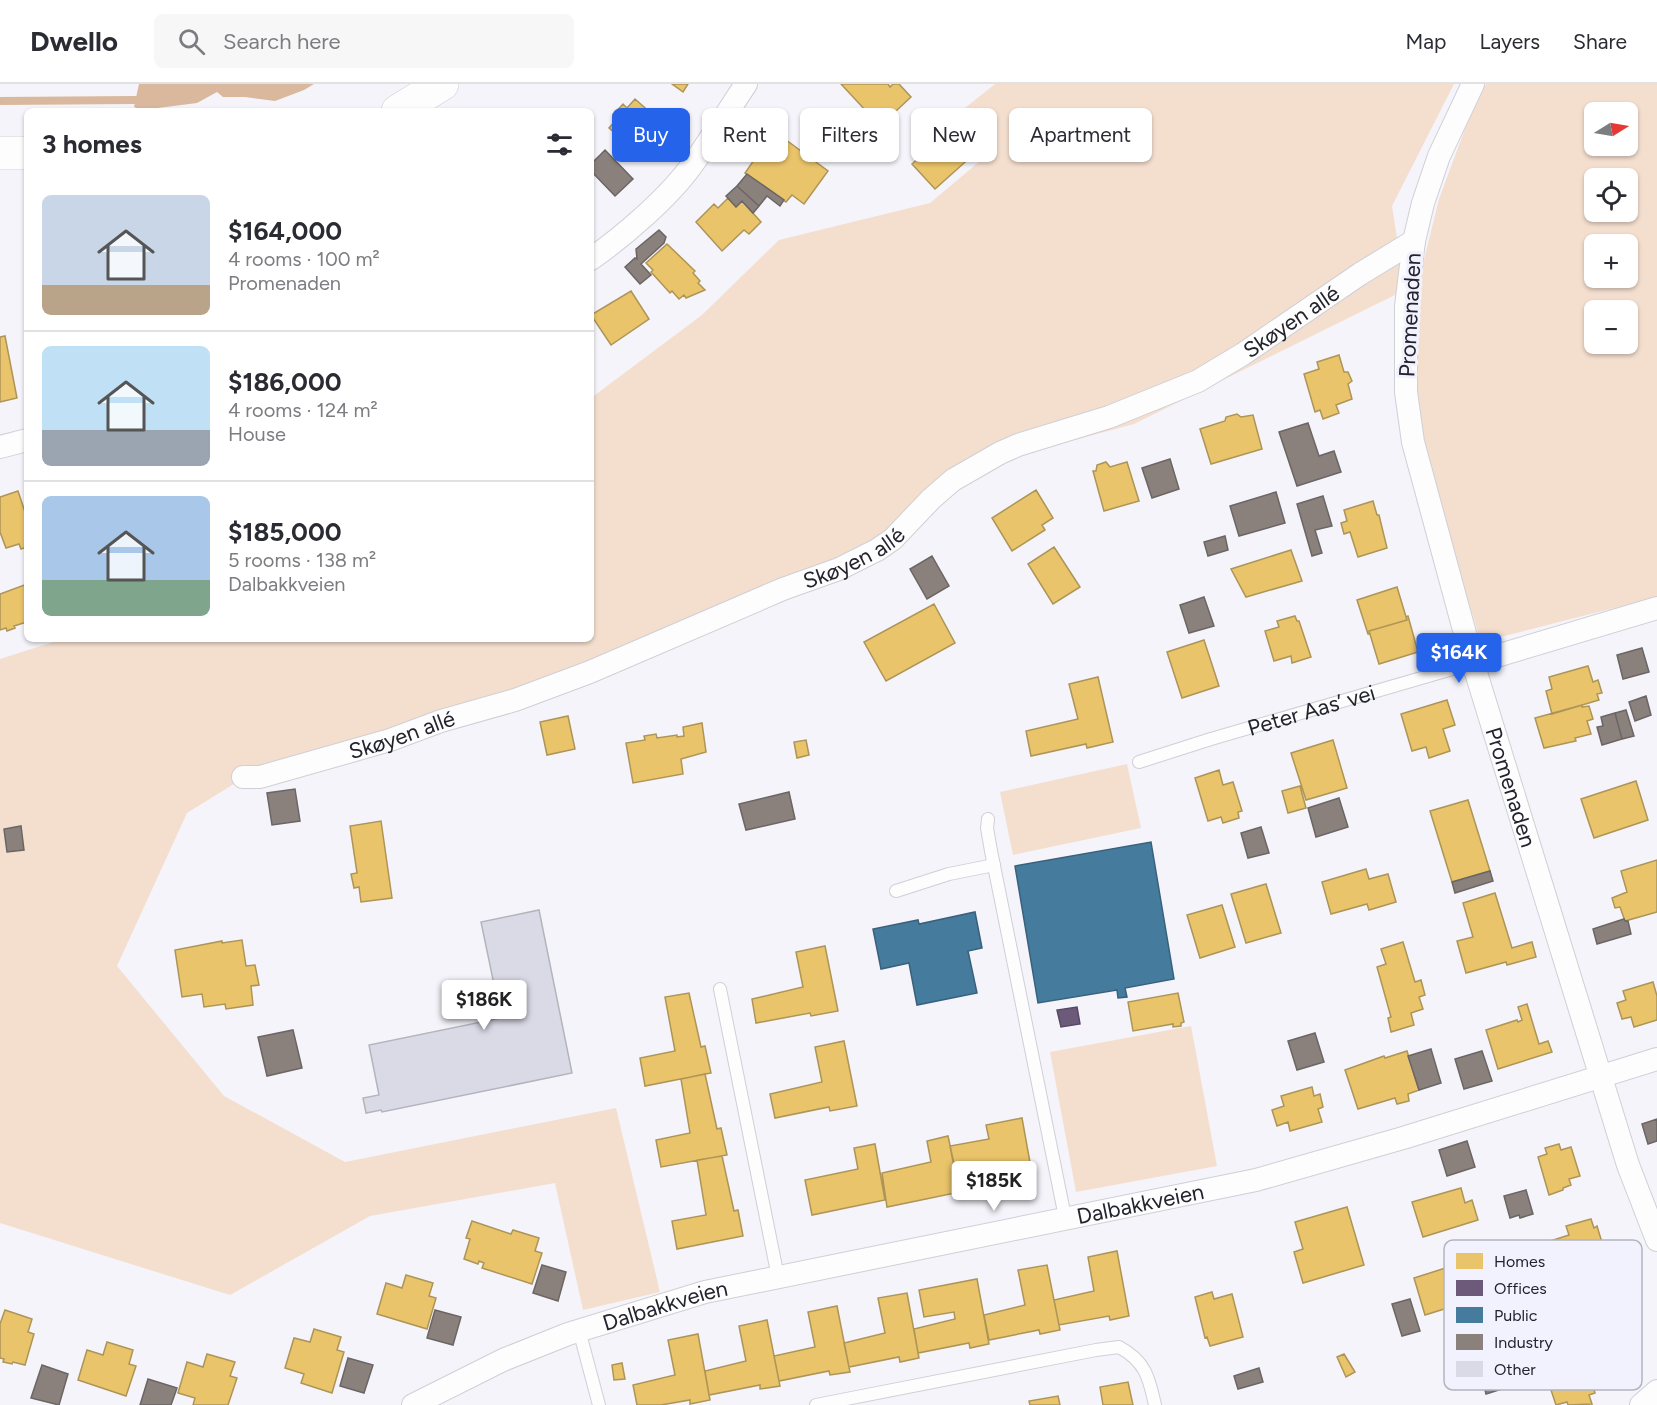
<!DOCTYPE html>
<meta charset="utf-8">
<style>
:root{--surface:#fff;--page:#f7f7f7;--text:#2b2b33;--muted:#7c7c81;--line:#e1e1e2;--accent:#2563eb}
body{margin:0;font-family:Figtree,sans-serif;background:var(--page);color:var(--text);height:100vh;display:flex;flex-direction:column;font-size:22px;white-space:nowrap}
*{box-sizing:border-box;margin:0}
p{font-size:20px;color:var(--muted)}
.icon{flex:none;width:33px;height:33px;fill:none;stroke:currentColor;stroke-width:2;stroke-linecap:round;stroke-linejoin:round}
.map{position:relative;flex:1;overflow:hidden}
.side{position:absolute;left:24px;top:24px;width:570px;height:534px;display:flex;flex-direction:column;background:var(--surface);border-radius:9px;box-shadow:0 2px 4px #0004}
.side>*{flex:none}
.hud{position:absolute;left:612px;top:24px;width:570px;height:54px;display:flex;gap:12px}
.needle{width:39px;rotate:79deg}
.tools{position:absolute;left:1584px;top:18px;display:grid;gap:12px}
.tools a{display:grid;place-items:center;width:54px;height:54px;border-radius:9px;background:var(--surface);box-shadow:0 2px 4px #0004;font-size:30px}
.price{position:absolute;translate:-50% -51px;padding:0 14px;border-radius:6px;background:#fff;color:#222;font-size:20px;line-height:39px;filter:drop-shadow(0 2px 3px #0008)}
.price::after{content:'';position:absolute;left:50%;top:36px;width:18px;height:14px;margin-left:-9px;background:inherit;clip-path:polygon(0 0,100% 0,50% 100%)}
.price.on{background:var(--accent);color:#fff}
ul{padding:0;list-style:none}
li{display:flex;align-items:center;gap:18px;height:150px;padding:0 18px}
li+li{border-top:2px solid var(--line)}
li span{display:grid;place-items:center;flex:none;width:168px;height:120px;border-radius:9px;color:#555}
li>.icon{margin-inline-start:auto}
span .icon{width:72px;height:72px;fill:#fffc;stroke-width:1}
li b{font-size:26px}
h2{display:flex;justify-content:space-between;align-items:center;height:72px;padding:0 18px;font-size:26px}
.tag{padding:0 21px;border-radius:9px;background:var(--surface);box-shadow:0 2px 4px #0004;font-size:21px;line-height:54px}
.tag.on{background:var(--accent);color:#fff}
header{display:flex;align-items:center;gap:36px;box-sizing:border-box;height:84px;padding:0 30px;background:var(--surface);border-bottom:2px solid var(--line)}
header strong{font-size:28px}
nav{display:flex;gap:33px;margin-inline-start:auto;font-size:21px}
.search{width:420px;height:54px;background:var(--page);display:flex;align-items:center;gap:15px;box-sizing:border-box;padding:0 21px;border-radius:9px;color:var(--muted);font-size:22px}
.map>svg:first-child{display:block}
.green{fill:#f4dfcf;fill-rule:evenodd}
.water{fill:#d9b89e}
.homes{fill:#e9c46a;stroke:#ad9457;stroke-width:1.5}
.offices{fill:#6d597a;stroke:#564963;stroke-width:1.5}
.public{fill:#457b9d;stroke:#3a617b;stroke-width:1.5}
.industry{fill:#8a817c;stroke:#6b6564;stroke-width:1.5}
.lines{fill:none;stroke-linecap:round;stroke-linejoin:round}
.stream{stroke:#d9b89e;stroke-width:8}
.building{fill:#dadae7;stroke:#b4b4bc;stroke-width:1.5}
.service-casing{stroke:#cfcfd6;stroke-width:14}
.minor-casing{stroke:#cfcfd6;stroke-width:24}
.secondary-casing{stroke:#cfcfd6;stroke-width:34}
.service{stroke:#fdfdfe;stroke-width:12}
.minor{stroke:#fdfdfe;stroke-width:22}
.secondary{stroke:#fdfdfe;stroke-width:33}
.labels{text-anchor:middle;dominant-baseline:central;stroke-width:6;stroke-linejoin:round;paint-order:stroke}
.street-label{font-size:22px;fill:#22232c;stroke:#f1f2fd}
.key{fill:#f1f2fd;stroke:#b3b4be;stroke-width:1.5}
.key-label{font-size:16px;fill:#22232c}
</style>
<header>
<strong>Dwello</strong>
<div class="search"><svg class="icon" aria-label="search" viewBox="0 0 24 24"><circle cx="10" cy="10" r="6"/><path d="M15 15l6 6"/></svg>Search here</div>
<nav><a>Map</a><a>Layers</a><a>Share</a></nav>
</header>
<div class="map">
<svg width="1657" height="1321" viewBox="0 0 1657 1321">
<rect width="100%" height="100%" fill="#f4f4fa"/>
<!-- green -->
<path class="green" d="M995,0H1454L1392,122L1405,206L1134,340L974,383L892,458L599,584L245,693L187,729L117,882L224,1012L345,1078L616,1024L660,1208L583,1226L555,1099L370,1132L230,1211L0,1139V575L63,555H591V314L702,231L779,156L930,119L986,72L965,24Z
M1486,0H1657V513L1481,558L1435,411L1415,324L1414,276L1421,204L1420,192L1439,115L1475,18ZM1594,28H1628V62H1594ZM1594,94H1628V128H1594ZM1594,160H1628V194H1594ZM1594,226H1628V260H1594Z
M1127,680L1141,744L1013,771L1000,708Z
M1191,942L1217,1082L1076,1108L1050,968Z"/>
<!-- water -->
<path class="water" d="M139,0H314L304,6L275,17L245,13H223L217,8L197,19L142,26L134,23Z"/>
<!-- homes -->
<path class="homes" d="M672,0H688L683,8Z
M841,0H888L890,3L893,0H899L911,13L880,42Z
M635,15L660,37L656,42L659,44L653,51L650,48L634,66L609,44L617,35L613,31L623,20L627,24Z
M950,45L973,71L935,105L912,80Z
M774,47L828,87L804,120L792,111L786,118L745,89Z
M728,114L736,123L742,117L761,138L749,150L744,146L722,167L696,138L714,120L718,124Z
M667,160L695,187L693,189L700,197L698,199L705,206L686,214L684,211L679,215L672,207L670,209L651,188L653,186L646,179Z
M631,207L649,235L611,261L591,231Z
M5,252L17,314L0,318V253Z
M1339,271L1344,288H1348L1352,297L1348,300L1352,315L1336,321L1339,329L1323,335L1320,326L1315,328L1304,290L1319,285L1317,278Z
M1237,330L1241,333L1253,331L1262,365L1211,380L1200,345L1225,337L1226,333Z
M1106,378L1110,383L1127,378L1139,417L1104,427L1093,387H1096L1097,381Z
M1036,406L1053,434L1042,441L1045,446L1012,467L992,434Z
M18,407L27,434V463L21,465L19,460L6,464L0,448V413Z
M1373,417L1377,431H1379L1387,464L1358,473L1350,448L1344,450L1341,439L1347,437L1344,426Z
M1054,463L1080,503L1053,520L1028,480Z
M1291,466L1302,497L1246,513L1231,485Z
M27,500V538L14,542L15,544L7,547L6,544L0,546V510Z
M1397,503L1407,536L1369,547L1370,550H1368L1357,516Z
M934,520L955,559L886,597L864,558Z
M1295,532L1297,537H1299L1311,573L1292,579L1291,572L1274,577L1265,547L1279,543L1277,537Z
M1408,532L1418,568L1379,580L1369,547L1407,536L1406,533Z
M1204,556L1219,602L1182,614L1167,568Z
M1588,582L1593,598L1598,596L1602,609L1597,610L1599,616L1552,630L1546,607L1552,605L1549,593Z
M1098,593L1113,658L1087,664L1086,660L1031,672L1026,647L1078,635L1069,600Z
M1447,616L1455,641L1443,645L1450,667L1429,674L1426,663L1412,667L1401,630Z
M1582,621V623L1589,622L1593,635L1587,637L1591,650L1575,654L1576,657L1544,664L1535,634Z
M568,632L575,665L547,671L540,638Z
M702,639L706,668L681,675L683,690L633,699L626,659L645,656L644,652L656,650L657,654L677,651V653L684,652L683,643Z
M806,656L809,671L797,674L794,658Z
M1333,656L1347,704L1306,716L1291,669Z
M1219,686L1223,701L1233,698L1242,727L1238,728L1239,734L1223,739L1221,733L1208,737L1195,694Z
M1636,697L1648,736L1594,754L1581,715Z
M1300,702L1306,724L1288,729L1282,707Z
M1468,716L1490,787L1452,798L1430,727Z
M381,737L392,814L361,818L359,803L354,804L351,790L357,789L350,742Z
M1657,776V828L1625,837L1620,823L1615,824L1612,814L1627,808L1621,787Z
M1366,785L1369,795L1388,790L1396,818L1369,826L1367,820L1331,830L1322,798Z
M1266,800L1281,849L1246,859L1231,810Z
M1495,809L1512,864L1532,858L1536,873L1507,881L1506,878L1466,889L1457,857L1473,853L1463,819Z
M1222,821L1235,863L1200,874L1187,831Z
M242,856L246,882L255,881L259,901L251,902L253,921L226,925L225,920L204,923L202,910L182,913L175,866L222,857V859Z
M1403,858L1415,898L1421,896L1425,911L1419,913L1423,925L1411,929L1414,941L1391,948L1388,934L1391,933L1377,883L1386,880L1381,865Z
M825,862L838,927L811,932L810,929L756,939L752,915L803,903L796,868Z
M1653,898L1657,912V936L1634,943L1631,933L1622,935L1617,919L1626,916L1623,907Z
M689,909L701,963L705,962L711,989L645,1002L640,974L675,967L665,913Z
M1178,909L1184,938L1181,939V942L1173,943V940L1133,947L1128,918Z
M1527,920L1539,960L1548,957L1552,968L1498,985L1486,946L1517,936L1518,938L1522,936L1518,923Z
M844,957L857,1022L830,1027L829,1023L775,1034L770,1010L822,998L815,963Z
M1407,967L1419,1006L1408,1010L1409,1017L1397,1020L1395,1014L1358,1025L1345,986L1384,972L1385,974Z
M705,990L717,1045L721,1044L727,1071L661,1083L656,1056L690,1049L681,995Z
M1312,1003L1314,1012L1320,1010L1323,1023L1318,1025L1322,1038L1290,1047L1288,1038L1277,1042L1272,1026L1284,1022L1281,1012Z
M1022,1034L1031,1084L957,1098L950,1062L989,1055L986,1041Z
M948,1052L960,1108L887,1123L882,1089L931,1078L927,1057Z
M875,1060L885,1116L812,1131L805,1096L858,1085L854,1064Z
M1559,1060L1561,1066L1571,1063L1580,1092L1569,1095L1571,1101L1563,1104V1106L1549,1111L1538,1073L1547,1070L1545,1064Z
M722,1072L734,1127L738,1126L743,1152L677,1165L672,1137L706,1131L697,1076Z
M1461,1104L1465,1119L1472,1116L1478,1136L1423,1153L1412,1118Z
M1347,1123L1364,1181L1303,1199L1294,1168L1303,1165L1295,1138Z
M1591,1135L1594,1144L1597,1142L1607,1175L1553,1191L1544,1159L1569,1151L1566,1142Z
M472,1137L511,1150L513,1146L539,1154L535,1167L542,1169L532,1200L482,1184L484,1179L479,1177L478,1180L464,1175L470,1155L466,1154Z
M1117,1167L1129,1232L1110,1236L1109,1232L1059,1241L1054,1216L1094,1207L1088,1173Z
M1477,1174L1489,1211L1425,1231L1414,1194Z
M1047,1181L1060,1246L1040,1250L1039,1246L989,1256L984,1231L1025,1221L1018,1186Z
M406,1191L433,1199L429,1212L436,1214L427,1245L377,1230L386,1199L402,1204Z
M977,1195L989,1260L970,1264L969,1259L918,1269L914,1245L955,1235L954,1228L924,1233L919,1206Z
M1212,1208L1214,1215L1232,1210L1243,1253L1210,1262L1207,1253L1205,1254L1195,1213Z
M907,1209L919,1274L900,1278L899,1273L849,1283L844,1259L885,1249L878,1214Z
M837,1222L850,1288L830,1291L829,1287L779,1297L774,1272L815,1263L808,1228Z
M5,1226L32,1235L28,1248L34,1250L25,1281L13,1278L12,1280L3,1278L4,1275L0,1274V1240Z
M767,1236L780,1302L760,1305V1301L709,1311L705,1287L746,1277L739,1242Z
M314,1245L341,1253L337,1266L344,1268L332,1309L301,1299L304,1290L285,1284L294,1254L310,1258Z
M698,1250L710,1316L690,1320V1316L661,1321H637L633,1301L675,1291L668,1256Z
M107,1258L133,1266L129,1280L136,1282L126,1312L78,1296L87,1266L103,1271Z
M207,1270L235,1278L230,1292L237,1294L228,1321H193L195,1314L178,1309L187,1278L203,1283Z
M1344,1270L1355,1288L1346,1293L1337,1273Z
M622,1279L625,1295L614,1296L612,1281Z
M1592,1283L1595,1294L1591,1295L1595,1309L1589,1311L1592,1320L1568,1321L1567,1318L1556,1321L1548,1297Z
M1128,1298L1133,1321H1103L1100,1303Z
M1058,1312L1060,1321H1030L1029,1317Z"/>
<!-- offices -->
<path class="offices" d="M1077,923L1080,940L1061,943L1057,926Z"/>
<!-- public -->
<path class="public" d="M1151,758L1174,895L1125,904L1127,913L1118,914L1117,906L1038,919L1015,782Z
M975,828L982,864L968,867L977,909L917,921L909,879L881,885L873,845L918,836L919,840Z"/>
<!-- industry -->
<path class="industry" d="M605,66L633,95L615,112L591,87V80Z
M747,90L784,116L780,122L767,112L759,122L737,102Z
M737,102L759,122L753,129L742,117L736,123L726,112Z
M659,146L666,153L664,159L641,180L651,191L640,200L625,183L635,174L637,175L636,165Z
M1308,339L1319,372L1334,367L1341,388L1297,402L1279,348Z
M1170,375L1179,405L1152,414L1142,384Z
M1276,408L1285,439L1239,452L1230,422Z
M1323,412L1332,442L1315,446L1322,469L1312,472L1297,420Z
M1225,452L1228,466L1208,472L1204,458Z
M932,472L949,502L927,515L910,485Z
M1204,513L1214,542L1189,549L1180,521Z
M1642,564L1649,588L1623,595L1617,571Z
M1646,612L1651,631L1635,637L1629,618Z
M1626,626L1634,652L1622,655L1615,629Z
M1615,629L1622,655L1602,661L1597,643L1603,642L1601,633Z
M295,705L300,737L272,741L267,709Z
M789,708L795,735L746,746L739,720Z
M1339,714L1348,743L1316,753L1308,724Z
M21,742L24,766L7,768L4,745Z
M1261,743L1269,769L1248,774L1241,749Z
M1490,787L1493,797L1455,809L1452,798Z
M1624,835L1625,837H1628L1631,850L1597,860L1593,845Z
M293,946L302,984L267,992L258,953Z
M1315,949L1324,978L1297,986L1288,957Z
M1431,965L1441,999L1419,1006L1408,972Z
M1482,967L1492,997L1464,1005L1455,975Z
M1657,1035V1057L1648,1060L1642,1040Z
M1467,1057L1475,1083L1447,1092L1439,1066Z
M1526,1106L1533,1130L1520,1134L1519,1131L1510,1134L1504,1112Z
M542,1181L566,1188L558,1217L533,1209Z
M1410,1215L1420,1247L1402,1252L1392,1220Z
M435,1226L461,1233L453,1261L427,1254Z
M348,1274L373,1281L364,1309L340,1302Z
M42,1281L68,1290L59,1321L31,1314Z
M1259,1284L1263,1298L1238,1305L1234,1292Z
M1497,1289L1502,1305L1486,1310L1482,1293Z
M148,1295L177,1304L171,1321H140Z"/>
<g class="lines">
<!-- stream -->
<path class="stream" d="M0,17L135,16"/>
</g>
<!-- building -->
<path class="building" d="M539,826L572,989L382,1028L381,1026L366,1029L363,1014L379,1011L369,961L501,934L481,838Z"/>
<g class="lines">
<!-- service casing -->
<g class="service-casing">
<g id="service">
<path id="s1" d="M1139,678L1211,655L1473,579"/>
<path d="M988,735L987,744L991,767L1065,1133"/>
<path d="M896,807L949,790L994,781"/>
<path d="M720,905L778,1193"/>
<path d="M579,1246L599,1321"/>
<path d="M816,1321L1096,1266L1119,1263C1145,1277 1149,1293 1155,1321"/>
</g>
</g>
<!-- minor casing -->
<g class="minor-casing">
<g id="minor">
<path id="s2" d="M1473,0L1439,72L1423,119L1414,157L1406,222V308L1413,358L1473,579L1628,1081L1657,1156"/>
<path d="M591,175C624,152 669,113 692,81C711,55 728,27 746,0"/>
<path d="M0,363L27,356"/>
<path d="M1473,579L1657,524"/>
<path id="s3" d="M243,693H260L390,656L441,637L515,616L590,588L783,505L839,485L877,466L893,455L931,415L953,396L1000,369L1018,361L1109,333L1198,297L1243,270L1360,190L1414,157"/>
<path id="s4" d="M413,1321L503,1276L568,1250L705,1208L1256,1096L1403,1054L1657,975"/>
<path d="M1641,1321L1657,1307"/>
</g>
</g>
<!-- secondary casing -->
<g class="secondary-casing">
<path id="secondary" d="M398,27L442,0
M0,69H27"/>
</g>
<!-- service -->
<use href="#service" class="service"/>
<!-- minor -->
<use href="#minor" class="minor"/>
<!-- secondary -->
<use href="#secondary" class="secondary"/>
</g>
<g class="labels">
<!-- street labels -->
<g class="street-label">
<text transform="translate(1410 231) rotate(-87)">Promenaden</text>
<text stroke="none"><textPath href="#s3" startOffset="1155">Skøyen allé</textPath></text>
<text stroke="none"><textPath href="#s3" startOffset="651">Skøyen allé</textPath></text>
<text stroke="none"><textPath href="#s1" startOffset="180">Peter Aas’ vei</textPath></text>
<text stroke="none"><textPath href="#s3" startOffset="165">Skøyen allé</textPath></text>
<text stroke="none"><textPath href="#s2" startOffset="729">Promenaden</textPath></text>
<text stroke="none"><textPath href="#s4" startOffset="758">Dalbakkveien</textPath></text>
<text stroke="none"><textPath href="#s4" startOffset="272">Dalbakkveien</textPath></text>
</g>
</g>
<!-- legend -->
<rect x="1444" y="1156" width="198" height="150" rx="9" class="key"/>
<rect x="1456" y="1169" width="27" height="16" fill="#e9c46a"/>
<rect x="1456" y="1196" width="27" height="16" fill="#6d597a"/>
<rect x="1456" y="1223" width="27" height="16" fill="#457b9d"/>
<rect x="1456" y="1250" width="27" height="16" fill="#8a817c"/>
<rect x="1456" y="1277" width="27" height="16" fill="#dadae7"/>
<g class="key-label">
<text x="1494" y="1183">Homes</text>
<text x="1494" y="1210">Offices</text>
<text x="1494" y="1237">Public</text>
<text x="1494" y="1264">Industry</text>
<text x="1494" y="1291">Other</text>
</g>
</svg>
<div class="tools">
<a><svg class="needle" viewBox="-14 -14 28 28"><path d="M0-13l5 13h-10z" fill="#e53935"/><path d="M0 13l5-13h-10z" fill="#7c7c81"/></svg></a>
<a><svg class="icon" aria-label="locate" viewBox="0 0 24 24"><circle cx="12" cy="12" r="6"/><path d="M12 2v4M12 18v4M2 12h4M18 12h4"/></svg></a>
<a>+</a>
<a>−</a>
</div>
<b class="price on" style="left:1459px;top:600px">$164K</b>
<b class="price" style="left:484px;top:947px">$186K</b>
<b class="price" style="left:994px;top:1128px">$185K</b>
<div class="hud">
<a class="tag on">Buy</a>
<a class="tag">Rent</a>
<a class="tag">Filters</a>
<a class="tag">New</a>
<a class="tag">Apartment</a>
</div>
<section class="side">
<h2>3 homes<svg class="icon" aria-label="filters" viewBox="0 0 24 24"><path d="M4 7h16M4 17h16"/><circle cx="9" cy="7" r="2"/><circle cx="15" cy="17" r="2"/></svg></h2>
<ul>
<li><span style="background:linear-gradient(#c9d6e8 75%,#b9a48a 0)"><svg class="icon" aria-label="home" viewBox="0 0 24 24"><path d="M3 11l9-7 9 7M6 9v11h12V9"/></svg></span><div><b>$164,000</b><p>4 rooms · 100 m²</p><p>Promenaden</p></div></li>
<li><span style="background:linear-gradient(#bfe0f5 70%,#9aa5b1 0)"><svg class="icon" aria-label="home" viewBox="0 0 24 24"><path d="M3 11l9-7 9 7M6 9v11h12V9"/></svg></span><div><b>$186,000</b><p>4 rooms · 124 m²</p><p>House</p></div></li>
<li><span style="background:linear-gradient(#a9c7e8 70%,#7fa58c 0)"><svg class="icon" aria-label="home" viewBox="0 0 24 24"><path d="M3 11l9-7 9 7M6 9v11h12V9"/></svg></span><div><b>$185,000</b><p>5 rooms · 138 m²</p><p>Dalbakkveien</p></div></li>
</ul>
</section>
</div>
